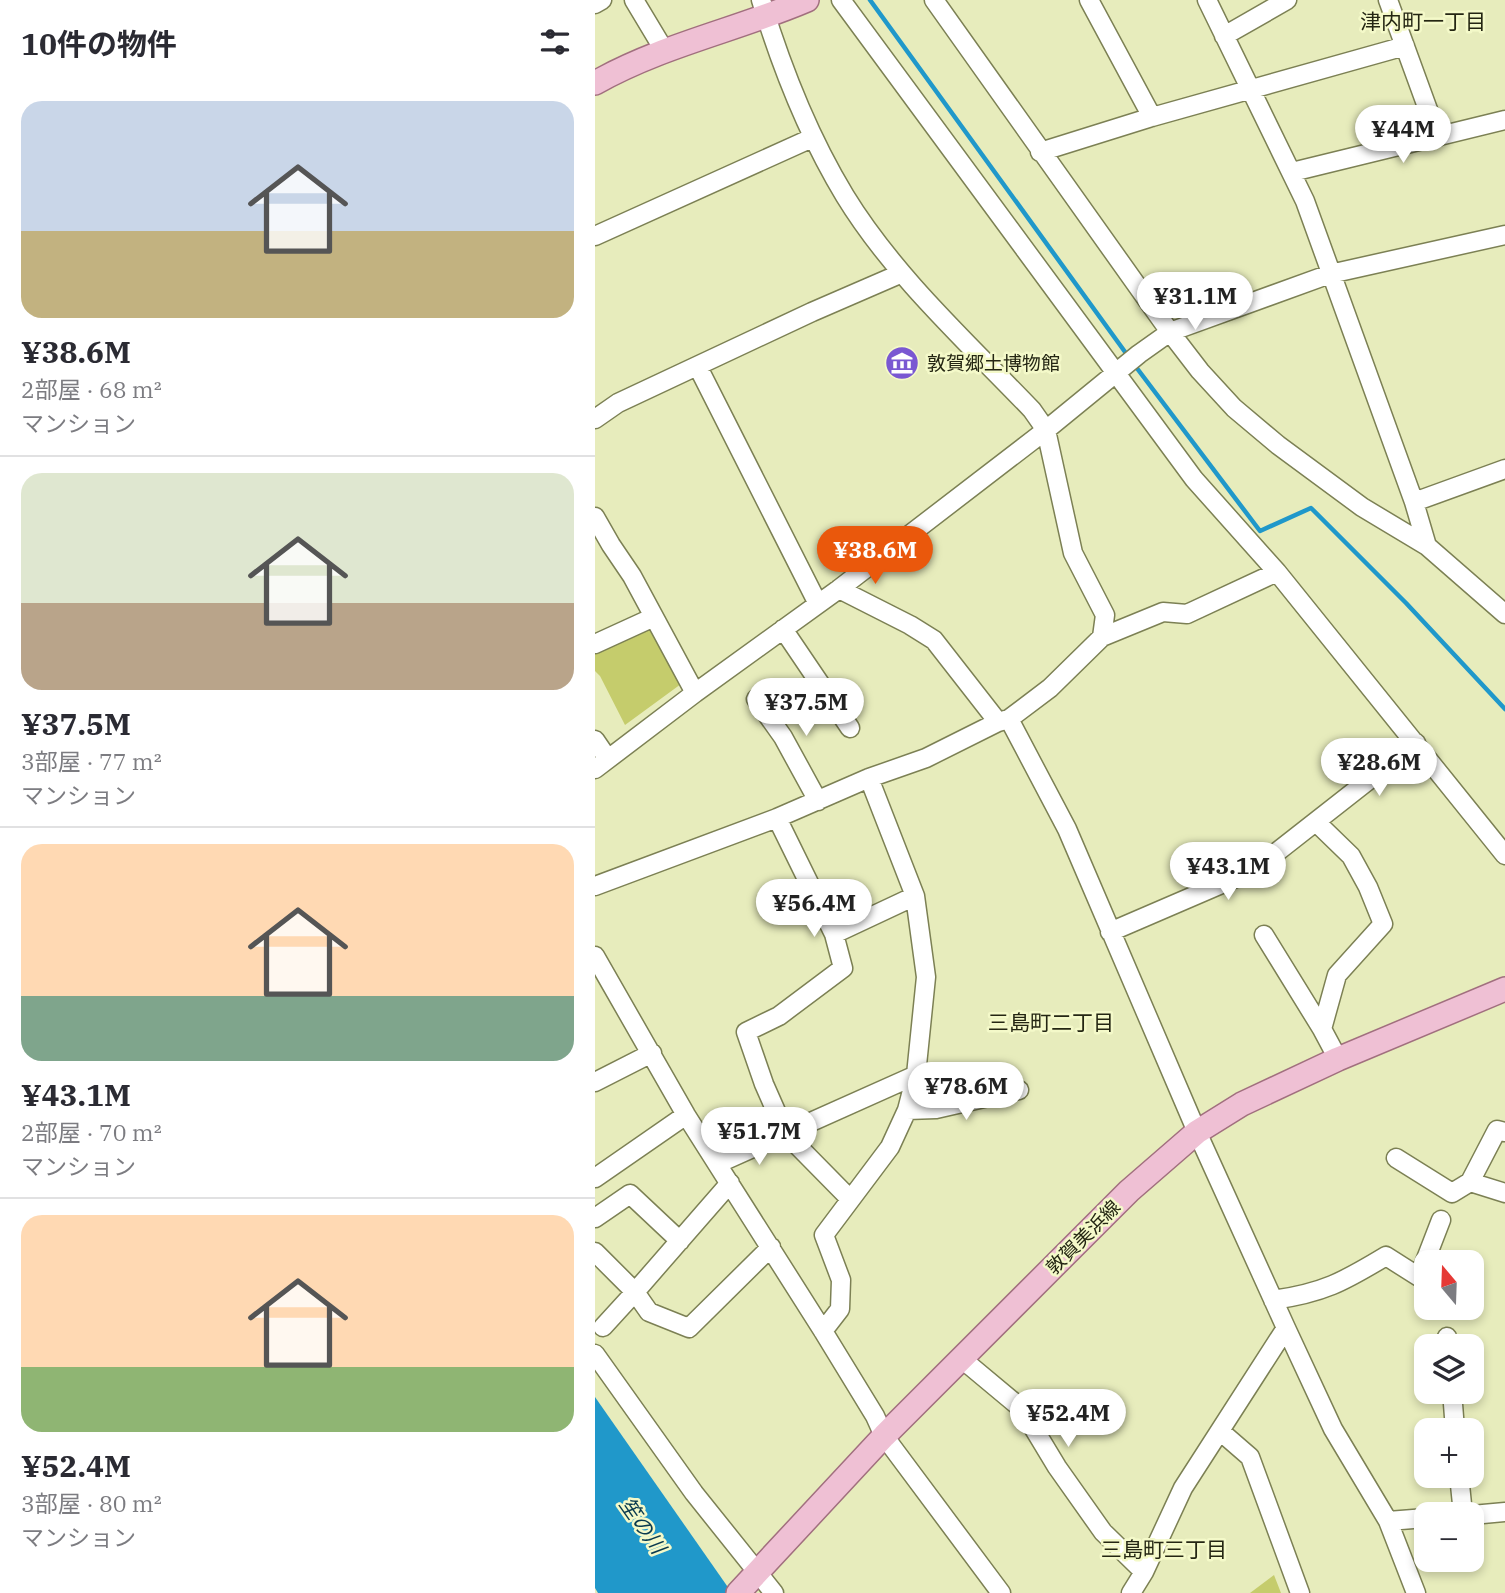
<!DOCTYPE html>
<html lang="ja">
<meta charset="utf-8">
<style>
:root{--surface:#fff;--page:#f2f2f3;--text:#2b2b33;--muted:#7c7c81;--line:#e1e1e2;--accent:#ea580c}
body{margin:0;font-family:"IBM Plex Serif","Noto Sans JP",serif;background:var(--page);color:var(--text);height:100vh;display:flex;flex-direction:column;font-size:26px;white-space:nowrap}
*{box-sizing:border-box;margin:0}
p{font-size:23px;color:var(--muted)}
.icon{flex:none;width:38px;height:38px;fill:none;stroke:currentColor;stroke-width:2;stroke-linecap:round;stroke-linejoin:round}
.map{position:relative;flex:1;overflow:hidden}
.drawer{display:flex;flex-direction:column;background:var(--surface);width:595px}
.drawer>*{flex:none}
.needle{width:46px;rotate:341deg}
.buttons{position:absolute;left:819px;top:1250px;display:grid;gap:14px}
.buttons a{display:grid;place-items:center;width:70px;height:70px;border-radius:14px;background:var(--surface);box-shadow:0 4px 10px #0003;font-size:35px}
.price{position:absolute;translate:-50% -60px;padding:0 16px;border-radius:24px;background:#fff;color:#222;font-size:23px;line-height:46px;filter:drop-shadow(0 2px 4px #0008)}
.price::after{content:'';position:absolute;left:50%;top:42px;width:21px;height:16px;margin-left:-10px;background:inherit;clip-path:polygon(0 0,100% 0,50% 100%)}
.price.on{background:var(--accent);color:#fff}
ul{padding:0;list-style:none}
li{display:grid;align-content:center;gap:14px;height:371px;padding:0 21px}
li+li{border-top:2px solid var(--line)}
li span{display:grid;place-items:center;height:217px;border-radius:21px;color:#555}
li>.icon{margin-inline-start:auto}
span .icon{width:126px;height:126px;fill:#fffc;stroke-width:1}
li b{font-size:30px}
h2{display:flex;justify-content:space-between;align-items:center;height:84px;padding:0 21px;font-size:30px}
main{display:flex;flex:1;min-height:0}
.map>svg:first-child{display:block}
.green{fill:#c5cc6c}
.water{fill:#2098ca}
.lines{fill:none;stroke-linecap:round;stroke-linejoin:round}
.stream{stroke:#2098ca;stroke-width:4.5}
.minor-casing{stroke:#7c8054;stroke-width:21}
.major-casing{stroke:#a16f7e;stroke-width:26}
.minor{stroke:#fff;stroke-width:18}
.major{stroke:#efc0d4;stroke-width:23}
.labels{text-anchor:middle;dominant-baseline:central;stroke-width:5;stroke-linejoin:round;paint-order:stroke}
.poi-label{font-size:19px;fill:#242613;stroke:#f4f9c9;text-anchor:start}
.street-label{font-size:19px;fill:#242613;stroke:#f4f9c9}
.neighbourhood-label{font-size:21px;fill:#242613;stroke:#f4f9c9}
.water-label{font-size:21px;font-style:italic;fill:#093a4f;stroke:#f4f9c9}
</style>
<main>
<section class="drawer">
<h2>10件の物件<svg class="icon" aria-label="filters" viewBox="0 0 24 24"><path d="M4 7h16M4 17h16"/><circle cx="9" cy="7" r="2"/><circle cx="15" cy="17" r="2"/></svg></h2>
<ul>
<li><span style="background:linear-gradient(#c9d6e8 60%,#c2b280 0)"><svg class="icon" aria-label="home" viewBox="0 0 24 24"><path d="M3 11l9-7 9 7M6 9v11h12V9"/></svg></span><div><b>¥38.6M</b><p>2部屋 · 68 m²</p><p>マンション</p></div></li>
<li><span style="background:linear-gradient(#dfe7d0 60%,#b9a48a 0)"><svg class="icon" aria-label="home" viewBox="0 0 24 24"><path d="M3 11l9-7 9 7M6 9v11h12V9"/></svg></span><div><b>¥37.5M</b><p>3部屋 · 77 m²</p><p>マンション</p></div></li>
<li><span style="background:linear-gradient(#ffd9b3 70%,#7fa58c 0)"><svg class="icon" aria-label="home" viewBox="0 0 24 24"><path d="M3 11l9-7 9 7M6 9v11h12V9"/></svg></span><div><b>¥43.1M</b><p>2部屋 · 70 m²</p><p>マンション</p></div></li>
<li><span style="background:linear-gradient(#ffd9b3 70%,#8fb573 0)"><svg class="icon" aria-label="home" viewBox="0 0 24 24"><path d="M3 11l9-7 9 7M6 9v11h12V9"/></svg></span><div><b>¥52.4M</b><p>3部屋 · 80 m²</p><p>マンション</p></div></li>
</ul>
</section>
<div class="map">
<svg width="910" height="1593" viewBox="0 0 910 1593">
<rect width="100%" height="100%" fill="#e7ecbc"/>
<!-- green -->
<path class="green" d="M53,626L86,684L30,725L5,676L0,671V650Z
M679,1575L686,1593H655Z"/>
<!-- water -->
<path class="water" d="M0,1397L137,1593H3L0,1588Z"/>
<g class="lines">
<!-- stream -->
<path class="stream" d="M275,0L533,356
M538,363L665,531L716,508L811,603L910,709"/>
<!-- minor casing -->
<g class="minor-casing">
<path id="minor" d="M39,0L69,50
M246,0L599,479L682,572L910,855
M339,0L575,332L605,371L639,408L683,445L767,507L832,546L910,614
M494,0L557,117
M612,0L710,201L819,502L832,546
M793,0L843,137
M0,4L7,0
M629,36L692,0
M445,152L557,117L810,46
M697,172L910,120
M0,236L217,138
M103,367L223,604
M0,419L23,403L217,312L307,273
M819,502L910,469
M0,517L16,545L37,576L100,693
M244,589L315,625L339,640L403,722
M188,629L255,728
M507,637L568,612L592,614L682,572
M0,644L59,617
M161,699L188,737L223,801
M414,719L472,829L602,1132L691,1328L738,1429L793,1521L821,1593
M0,740L13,759
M0,769L100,693L244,589L451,430L544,354L575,332L735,274L910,235
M182,818L239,934L320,896
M722,823L756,856L773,887L788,924L742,975L727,1029L743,1059
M0,886L182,818L274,778L331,758L403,722L414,719L455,688L507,637L510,615L478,553L451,430L437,410C373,343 299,276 250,196C213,135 187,69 166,0
M515,932L659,870L821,743
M239,934L248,968L184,1016L151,1032L169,1084L191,1134L255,1199
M669,935L727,1029
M0,956L91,1115L228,1331L280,1416L289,1436L406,1593
M0,1082L57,1053
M312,1110L341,1109L424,1090
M910,1132L902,1130L875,1182L910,1193
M801,1158L857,1193L875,1182
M122,1164L321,1075L331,977L320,896L274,778
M0,1178L91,1115
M0,1218L35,1194L85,1241
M0,1252L40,1292L135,1183
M678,1300C728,1293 748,1282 791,1256L824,1277L846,1220
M8,1327L40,1292L54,1312L94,1328L176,1247
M228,1331L245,1309L246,1280L229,1235L295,1147L312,1110L321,1075
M852,1337L853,1346
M0,1354L99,1493L179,1593
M367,1359L427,1409L462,1467L508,1532L549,1572
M857,1391L860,1430
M625,1431L655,1457L705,1593
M864,1475L868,1514
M877,1515L910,1512
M793,1521L831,1518
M536,1593L549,1572L588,1488L691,1328"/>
</g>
<!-- major casing -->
<g class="major-casing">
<path id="major" d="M0,83C67,45 142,30 212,0
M143,1593L289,1436L534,1191L602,1132L647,1104L743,1059L910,989"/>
</g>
<!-- minor -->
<use href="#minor" class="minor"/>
<!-- major -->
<use href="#major" class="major"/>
</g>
<!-- icons -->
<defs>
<g id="museum-disc" transform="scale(1.75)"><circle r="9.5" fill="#7a58d2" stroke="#f4f9c9"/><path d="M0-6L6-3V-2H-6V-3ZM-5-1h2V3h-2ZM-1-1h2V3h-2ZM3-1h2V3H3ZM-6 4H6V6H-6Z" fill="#fff"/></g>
</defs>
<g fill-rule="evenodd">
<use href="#museum-disc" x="307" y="363"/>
</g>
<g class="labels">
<!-- poi labels -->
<g class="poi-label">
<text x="332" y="363">敦賀郷土博物館</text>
</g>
<!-- street labels -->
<g class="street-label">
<text transform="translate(488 1237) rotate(-45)">敦賀美浜線</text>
</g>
<!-- neighbourhood labels -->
<g class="neighbourhood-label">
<text x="828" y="21">津内町一丁目</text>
<text x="456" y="1022">三島町二丁目</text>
<text x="569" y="1549">三島町三丁目</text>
</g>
<!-- water labels -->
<g class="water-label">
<text transform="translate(48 1525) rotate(55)">笙の川</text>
</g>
</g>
</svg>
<div class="buttons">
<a><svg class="needle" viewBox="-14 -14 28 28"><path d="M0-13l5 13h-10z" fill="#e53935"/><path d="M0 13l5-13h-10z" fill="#7c7c81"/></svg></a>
<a><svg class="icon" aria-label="layers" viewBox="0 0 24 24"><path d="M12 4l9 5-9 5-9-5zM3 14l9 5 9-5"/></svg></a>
<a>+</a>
<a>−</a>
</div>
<b class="price" style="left:808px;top:165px">¥44M</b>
<b class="price" style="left:600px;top:332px">¥31.1M</b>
<b class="price on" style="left:280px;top:586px">¥38.6M</b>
<b class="price" style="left:211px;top:738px">¥37.5M</b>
<b class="price" style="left:784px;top:798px">¥28.6M</b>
<b class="price" style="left:633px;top:902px">¥43.1M</b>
<b class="price" style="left:219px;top:939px">¥56.4M</b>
<b class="price" style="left:371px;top:1122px">¥78.6M</b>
<b class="price" style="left:164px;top:1167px">¥51.7M</b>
<b class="price" style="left:473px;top:1449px">¥52.4M</b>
</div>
</main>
